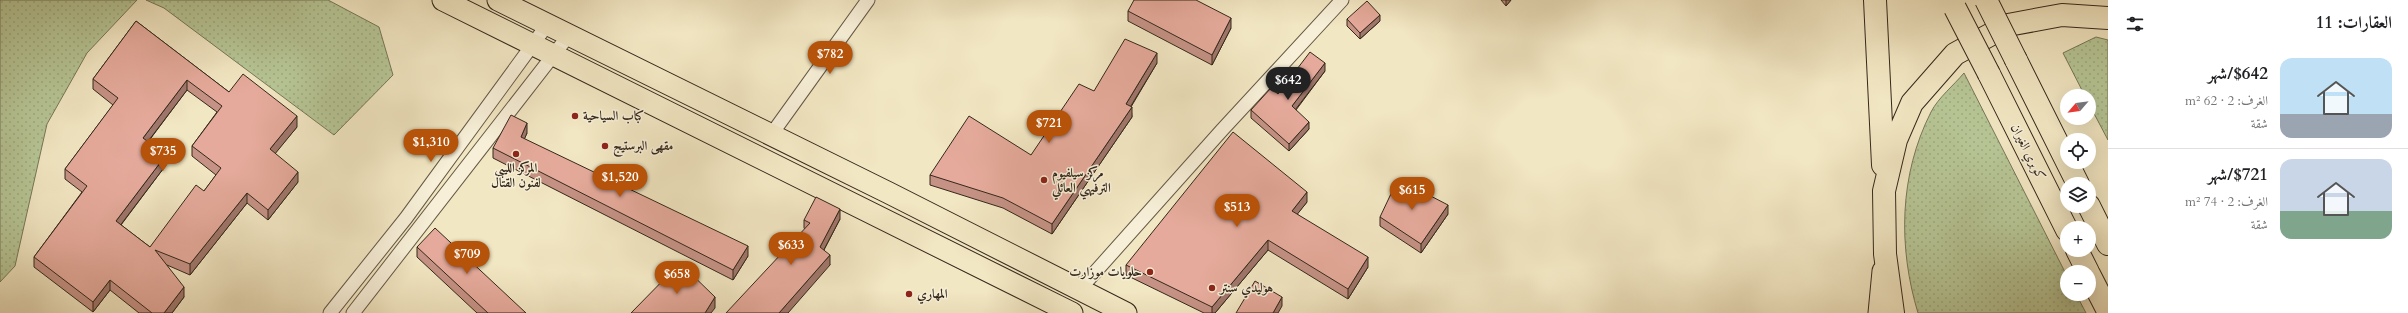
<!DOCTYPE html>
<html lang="ar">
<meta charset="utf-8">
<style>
:root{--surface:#fff;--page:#f2f2f2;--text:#202124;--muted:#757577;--line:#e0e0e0;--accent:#b45309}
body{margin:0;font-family:Cardo,Amiri,serif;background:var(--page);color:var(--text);direction:rtl;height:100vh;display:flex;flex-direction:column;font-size:15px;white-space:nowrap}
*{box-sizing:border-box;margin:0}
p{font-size:13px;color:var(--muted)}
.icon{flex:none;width:22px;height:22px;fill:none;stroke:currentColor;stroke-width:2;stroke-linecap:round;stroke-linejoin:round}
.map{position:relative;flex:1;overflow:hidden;direction:ltr}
.drawer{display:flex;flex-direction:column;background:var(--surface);width:300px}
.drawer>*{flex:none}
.needle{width:26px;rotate:242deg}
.fabs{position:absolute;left:2060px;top:89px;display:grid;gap:8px}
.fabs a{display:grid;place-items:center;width:36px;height:36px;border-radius:50%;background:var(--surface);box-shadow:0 4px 16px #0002;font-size:20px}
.price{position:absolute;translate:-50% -34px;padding:0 9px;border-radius:14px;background:var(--accent);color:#fff;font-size:13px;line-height:26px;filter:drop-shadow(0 1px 2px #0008)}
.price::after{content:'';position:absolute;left:50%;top:24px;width:12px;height:9px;margin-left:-6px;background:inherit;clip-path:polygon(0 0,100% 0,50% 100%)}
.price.active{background:#222;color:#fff}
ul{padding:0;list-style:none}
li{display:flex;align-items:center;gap:12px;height:100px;padding:0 16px}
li+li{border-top:1px solid var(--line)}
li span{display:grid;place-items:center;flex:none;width:112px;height:80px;border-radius:12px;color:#555}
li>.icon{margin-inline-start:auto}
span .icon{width:48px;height:48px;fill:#fffc;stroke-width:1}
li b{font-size:17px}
h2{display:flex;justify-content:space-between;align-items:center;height:48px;padding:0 16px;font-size:17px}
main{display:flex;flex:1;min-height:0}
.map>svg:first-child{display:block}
.grass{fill:url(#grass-dots);stroke:#767758}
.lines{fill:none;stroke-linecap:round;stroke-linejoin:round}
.street-casing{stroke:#645845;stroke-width:15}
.primary-casing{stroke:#34281b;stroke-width:23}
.highway-casing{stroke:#34281b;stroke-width:24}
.street{stroke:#f7efd8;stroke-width:13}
.primary{stroke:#f2e7c3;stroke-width:21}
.highway{stroke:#f2e7c3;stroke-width:22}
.highway-bridge-casing{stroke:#34281b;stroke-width:24;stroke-linecap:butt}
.highway-bridge{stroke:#f2e7c3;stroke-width:22}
.wall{fill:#c59285;stroke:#34281b;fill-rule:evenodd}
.shaded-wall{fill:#a0776c;stroke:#34281b}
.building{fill:#e5aa9b;stroke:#34281b;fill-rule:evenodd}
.poi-dot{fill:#8f2418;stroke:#f7efd8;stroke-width:1.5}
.labels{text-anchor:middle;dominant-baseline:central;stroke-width:3;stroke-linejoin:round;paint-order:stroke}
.poi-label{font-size:13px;font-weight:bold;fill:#34281b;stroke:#f7efd8;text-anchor:start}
.street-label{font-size:13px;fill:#34281b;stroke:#f7efd8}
</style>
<main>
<section class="drawer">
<h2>العقارات: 11<svg class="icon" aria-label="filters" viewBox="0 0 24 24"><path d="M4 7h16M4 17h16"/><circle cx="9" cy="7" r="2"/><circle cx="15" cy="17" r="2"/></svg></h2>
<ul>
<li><span style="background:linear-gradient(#bfe0f5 70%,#9aa5b1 0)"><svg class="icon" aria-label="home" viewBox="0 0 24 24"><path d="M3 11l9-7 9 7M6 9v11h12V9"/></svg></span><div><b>$642/شهر</b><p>الغرف: 2 · 62 m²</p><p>شقة</p></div></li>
<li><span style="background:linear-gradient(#c9d6e8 65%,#7fa58c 0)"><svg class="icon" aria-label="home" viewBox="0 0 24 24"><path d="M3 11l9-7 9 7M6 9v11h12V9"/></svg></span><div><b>$721/شهر</b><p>الغرف: 2 · 74 m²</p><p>شقة</p></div></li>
</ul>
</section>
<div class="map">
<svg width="2108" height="313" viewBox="0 0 2108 313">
<defs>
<pattern id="grass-dots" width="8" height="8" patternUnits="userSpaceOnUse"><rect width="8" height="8" fill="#b7c696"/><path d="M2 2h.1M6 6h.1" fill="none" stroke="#9eaa81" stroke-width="1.8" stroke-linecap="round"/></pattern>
</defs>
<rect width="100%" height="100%" fill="#f2e7c3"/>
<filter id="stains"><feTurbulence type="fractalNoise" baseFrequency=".005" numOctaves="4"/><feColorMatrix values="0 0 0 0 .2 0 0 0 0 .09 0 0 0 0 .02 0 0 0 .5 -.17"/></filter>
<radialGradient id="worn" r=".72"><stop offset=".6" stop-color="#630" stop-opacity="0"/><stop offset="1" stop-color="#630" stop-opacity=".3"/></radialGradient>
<!-- grass -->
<path class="grass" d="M0,0H137L87,53L47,124L15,266L0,282Z
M146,0H328L379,27L393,75L334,135L164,8Z
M2096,37L2108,40V140L2089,104V96H2085L2063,53Z
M1964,73L2067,276V294H2076L2086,313H1918C1898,247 1899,175 1931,112C1938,98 1954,85 1964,73Z"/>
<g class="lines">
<!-- street casing -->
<g class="street-casing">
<path id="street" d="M771,135L868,0
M1080,289L1222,130L1342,0
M330,313L406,218L547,25
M353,313L569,35"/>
</g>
<!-- primary casing -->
<g class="primary-casing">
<path id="primary" d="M443,0L1072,313
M498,0L889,193L1126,313
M1879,313L1883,271"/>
</g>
<!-- highway casing -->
<g class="highway-casing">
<path id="highway" d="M1875,0L1883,165
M2016,60L2067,162
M1989,74L2067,230
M2067,162L2078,184
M2089,206L2108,244
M2077,250L2088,272
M2089,274L2108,311
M1893,313L1885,254L1884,191L1896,140L1912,103L1955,54L2008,25L2062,15L2108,18"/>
</g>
<!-- street -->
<use href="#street" class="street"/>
<!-- primary -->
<use href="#primary" class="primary"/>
<!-- highway -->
<use href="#highway" class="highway"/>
<!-- highway-bridge casing -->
<g class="highway-bridge-casing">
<path id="highway-bridge" d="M1986,0L2016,60
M1955,8L1989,74"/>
</g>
<!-- highway-bridge -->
<use href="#highway-bridge" class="highway-bridge"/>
</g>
<!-- wall -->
<path class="wall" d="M1501,0H1511L1506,6Z
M1128,11L1231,28L1212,65L1128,21Z
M1347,19L1380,21L1360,39L1347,26Z
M136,21L229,92L297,127L275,153L298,182L268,220L247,203L190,275L167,265L184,297L172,313H139L110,290L93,312L34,267V257L82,192L65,179V169L113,105L93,89V79ZM187,90L217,112L192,146V156L216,175L204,191L150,247L121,225L166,165L148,142Z
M1157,63L1131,107L1132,117L1052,234L1003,208L930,185V175L1031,155L1094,91Z
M1325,71L1296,110L1309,129L1289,151L1251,118V110L1278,94Z
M527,133L524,139L748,256L733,280L493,158V148Z
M1307,202L1297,214L1368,267L1348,299L1268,250L1215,313H1204L1126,275V265Z
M1448,214L1421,253L1380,226V217Z
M840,219L824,250L830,265L804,228V220Z
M417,247L526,313H477L417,257Z"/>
<!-- shaded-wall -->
<path class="shaded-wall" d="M1506,0H1511L1506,6Z
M1380,15V21L1360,39V33Z
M1231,18V28L1212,65V55Z
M1157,53V63L1126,114V104Z
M1325,63V71L1292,114V106Z
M187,80V90L143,148V138Z
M1132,107V117L1052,234V224Z
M297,116V127L270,160V149Z
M1309,122V129L1289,151V144Z
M527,123V133L521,147V137Z
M166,155V165L116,231V221Z
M298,172V182L268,220V210Z
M1307,192V202L1292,221V211Z
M247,193V203L190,275V264Z
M1448,205V214L1421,253V244Z
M840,209V219L820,257V247Z
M1268,240V250L1215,313H1212V307Z
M748,246V256L733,280V270Z
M830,255V265L788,313H779Z
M1368,257V267L1348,299V289Z
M110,280V290L93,312V302Z
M184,287V297L172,313H164Z
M715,297V308L711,313H705Z
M1282,297V306L1278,313H1273Z"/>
<!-- building -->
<path class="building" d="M1134,0H1196L1231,18L1212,55L1128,11Z
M1367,1L1380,15L1360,33L1347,19Z
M136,21L229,92L243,74L297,116L270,149L298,172L268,210L247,193L190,264L155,250L184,287L164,313H152L110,280L93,302L34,257L87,186L65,169L118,98L93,79ZM187,80L222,106L192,146L221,168L204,191L196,185L150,247L116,221L166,155L143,138Z
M1125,39L1157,53L1126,104L1132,107L1052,224L1003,198L930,175L969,116L1031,155L1079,84L1094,91Z
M1310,52L1325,63L1292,106L1309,122L1289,144L1251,110L1271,88L1278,94Z
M511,115L527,123L521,137L748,246L733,270L493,148Z
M1233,132L1307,192L1292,211L1368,257L1348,289L1268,240L1212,307L1126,265Z
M1398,179L1448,205L1421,244L1380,217Z
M816,197L840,209L820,247L830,255L779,313H726L810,223L804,220Z
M435,228L526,313H488L417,247Z
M680,263L715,297L705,313H631Z
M1255,281L1282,297L1273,313H1236Z"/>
<!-- markers -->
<g class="poi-dot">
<circle cx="575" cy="116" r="4"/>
<circle cx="605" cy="146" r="4"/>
<circle cx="516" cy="154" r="4"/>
<circle cx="1044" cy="180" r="4"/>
<circle cx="1150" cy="272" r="4"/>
<circle cx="1212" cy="288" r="4"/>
<circle cx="909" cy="294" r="4"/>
</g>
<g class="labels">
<!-- poi labels -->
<g class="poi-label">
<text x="583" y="116">كباب السياحية</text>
<text x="613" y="146">مقهى البرستيج</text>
<text x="516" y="168" text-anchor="middle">المركز الليبي<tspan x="516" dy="15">لفنون القتال</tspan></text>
<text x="1052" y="173">مركز سيلفيوم<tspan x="1052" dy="15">الترفيهي العائلي</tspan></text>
<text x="1142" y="272" text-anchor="end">حلويات موزارت</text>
<text x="1220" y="288">هوليدي سنتر</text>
<text x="917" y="294">المهاري</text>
</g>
<!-- street labels -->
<g class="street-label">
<text transform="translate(2028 152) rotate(63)">كوبري الغيران</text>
</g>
</g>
<rect width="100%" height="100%" filter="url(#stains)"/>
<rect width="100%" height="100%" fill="url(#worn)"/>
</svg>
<div class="fabs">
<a><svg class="needle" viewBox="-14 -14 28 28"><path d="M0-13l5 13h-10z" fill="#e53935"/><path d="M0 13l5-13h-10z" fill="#757577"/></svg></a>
<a><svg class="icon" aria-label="locate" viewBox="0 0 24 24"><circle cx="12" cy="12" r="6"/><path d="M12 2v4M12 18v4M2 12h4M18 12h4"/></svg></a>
<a><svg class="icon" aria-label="layers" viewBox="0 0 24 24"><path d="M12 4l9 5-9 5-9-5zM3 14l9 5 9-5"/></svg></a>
<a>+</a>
<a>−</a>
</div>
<b class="price" style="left:830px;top:75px">$782</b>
<b class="price active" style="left:1288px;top:101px">$642</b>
<b class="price" style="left:1049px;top:144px">$721</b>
<b class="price" style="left:431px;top:163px">$1,310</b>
<b class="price" style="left:163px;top:172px">$735</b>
<b class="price" style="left:620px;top:198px">$1,520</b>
<b class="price" style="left:1412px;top:211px">$615</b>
<b class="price" style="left:1237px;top:228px">$513</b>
<b class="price" style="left:791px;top:266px">$633</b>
<b class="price" style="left:467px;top:275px">$709</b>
<b class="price" style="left:677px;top:295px">$658</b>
</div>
</main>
